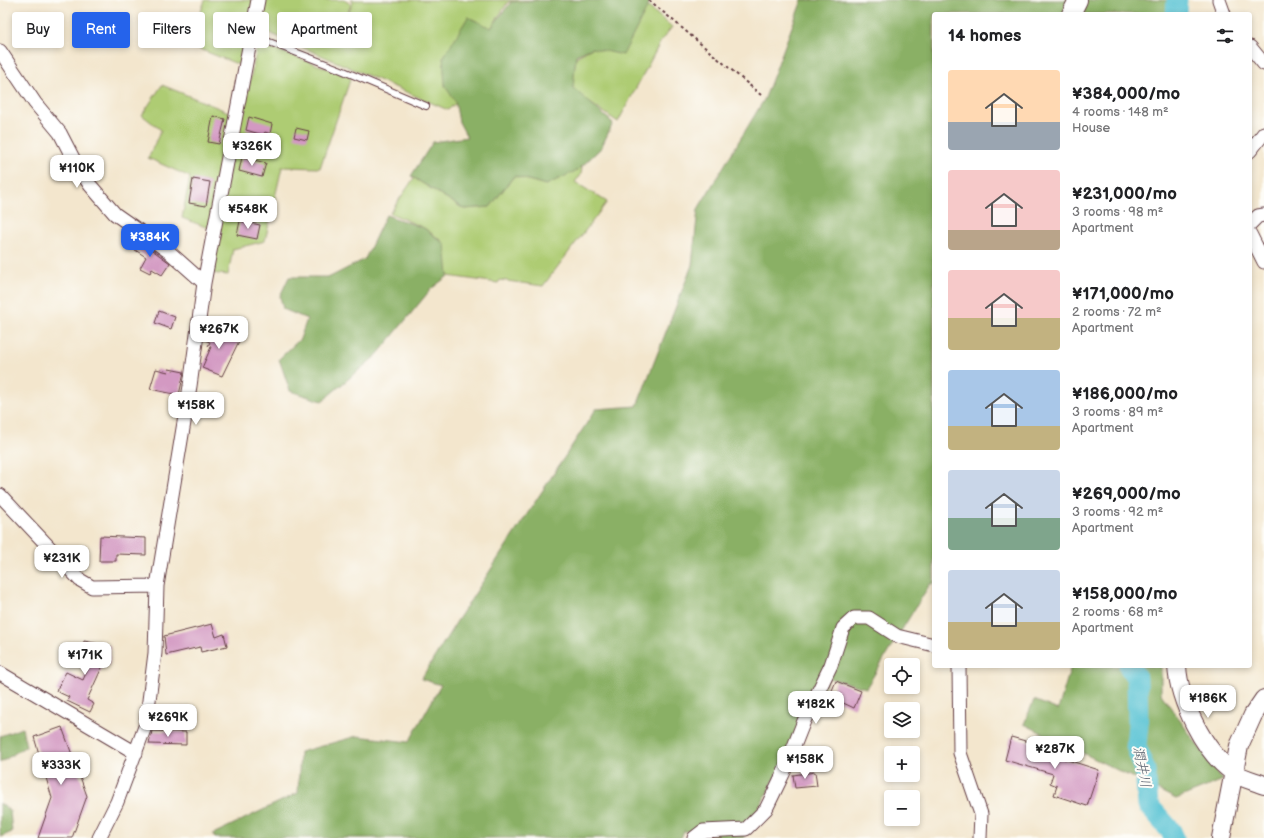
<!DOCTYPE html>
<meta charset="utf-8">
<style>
:root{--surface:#fff;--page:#f2f2f2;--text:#202124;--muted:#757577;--accent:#2563eb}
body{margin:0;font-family:"Balsamiq Sans","Klee One",sans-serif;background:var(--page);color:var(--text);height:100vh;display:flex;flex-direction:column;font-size:15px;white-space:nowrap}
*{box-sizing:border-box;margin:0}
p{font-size:13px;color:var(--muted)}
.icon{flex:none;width:22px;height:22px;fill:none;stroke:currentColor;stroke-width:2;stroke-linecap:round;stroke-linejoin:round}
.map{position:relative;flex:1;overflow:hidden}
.drawer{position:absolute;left:932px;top:12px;width:320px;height:656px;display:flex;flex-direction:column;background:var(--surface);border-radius:4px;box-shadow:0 2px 6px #0003}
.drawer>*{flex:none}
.banner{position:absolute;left:12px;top:12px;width:380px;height:36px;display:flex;gap:8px}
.tools{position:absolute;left:884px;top:658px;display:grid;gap:8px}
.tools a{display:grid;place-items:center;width:36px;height:36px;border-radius:4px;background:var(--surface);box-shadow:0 2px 6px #0003;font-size:20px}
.price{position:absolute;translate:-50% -34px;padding:0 9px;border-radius:8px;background:#fff;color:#222;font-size:13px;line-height:26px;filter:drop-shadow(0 1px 2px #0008)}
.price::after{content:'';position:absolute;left:50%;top:24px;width:12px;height:9px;margin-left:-6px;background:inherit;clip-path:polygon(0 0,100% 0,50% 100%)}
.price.current{background:var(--accent);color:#fff}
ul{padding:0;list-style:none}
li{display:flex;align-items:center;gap:12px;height:100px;padding:0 16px}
li span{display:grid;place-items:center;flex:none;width:112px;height:80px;border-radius:4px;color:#555}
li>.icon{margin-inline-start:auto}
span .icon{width:48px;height:48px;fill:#fffc;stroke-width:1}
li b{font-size:17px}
h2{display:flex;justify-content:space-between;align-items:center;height:48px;padding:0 16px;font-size:17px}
.pill{padding:0 14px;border-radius:4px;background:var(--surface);box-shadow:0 2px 6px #0003;font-size:14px;line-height:36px}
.pill.current{background:var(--accent);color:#fff}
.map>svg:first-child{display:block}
.green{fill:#aecc73;stroke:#7c764f}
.forest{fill:#8ab065;stroke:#6a6848}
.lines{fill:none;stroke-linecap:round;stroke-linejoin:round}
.river{stroke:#59c3d4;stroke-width:21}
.building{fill:#d399c2}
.lane-casing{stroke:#633d43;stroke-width:8}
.street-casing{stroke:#633d43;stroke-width:15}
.secondary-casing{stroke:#633d43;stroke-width:20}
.path{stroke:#633d43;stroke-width:2;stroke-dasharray:3 3;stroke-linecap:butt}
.lane{stroke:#fff;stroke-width:6}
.street{stroke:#fff;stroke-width:13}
.secondary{stroke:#fff;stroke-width:18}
.labels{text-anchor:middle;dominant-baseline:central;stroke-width:4;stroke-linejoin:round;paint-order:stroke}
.water-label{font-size:14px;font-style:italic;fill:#4f5866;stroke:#fdfcf7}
</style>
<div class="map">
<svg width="1264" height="838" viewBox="0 0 1264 838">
<rect width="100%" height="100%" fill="#fdfcf7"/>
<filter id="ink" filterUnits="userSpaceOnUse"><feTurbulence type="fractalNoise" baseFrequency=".025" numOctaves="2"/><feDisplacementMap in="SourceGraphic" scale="8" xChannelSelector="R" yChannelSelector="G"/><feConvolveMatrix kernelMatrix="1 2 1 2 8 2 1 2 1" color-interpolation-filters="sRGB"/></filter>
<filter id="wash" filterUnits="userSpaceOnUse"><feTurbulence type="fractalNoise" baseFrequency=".012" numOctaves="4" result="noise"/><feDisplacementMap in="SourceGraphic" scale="16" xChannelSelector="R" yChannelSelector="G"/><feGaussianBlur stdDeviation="0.9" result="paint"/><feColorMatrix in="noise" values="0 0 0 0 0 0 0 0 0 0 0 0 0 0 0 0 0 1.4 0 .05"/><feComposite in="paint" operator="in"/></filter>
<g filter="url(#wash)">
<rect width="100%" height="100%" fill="#f3e6cd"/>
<!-- green -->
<path class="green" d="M205,0H258L245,67L189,45Z
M264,0H344L351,4L339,37L353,2L351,0H538L508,2L491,28L468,17L458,101L448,110L260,29Z
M645,4L672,27L661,41L618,122L571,90L576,57L592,48Z
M258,43L351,77L320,168L282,167L265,241L233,249L228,275L211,273L239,114H243Z
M162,85L231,113L211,229L182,218L190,177L148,158L161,130L142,115Z
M582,166L581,175L575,182L607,202L543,286L500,280L498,283L448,276L442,241L424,228L390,213L414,178L464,209L490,207L514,176L546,185Z"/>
<!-- forest -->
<path class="forest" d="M539,0H651L623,55L592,48L576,55L573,88L613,123L601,148L578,170L546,185L514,176L490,207L464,209L411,176L433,142L467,137L459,122L455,101L445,86L443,58L468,17L491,28L511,2Z
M802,0H1171L1168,14H934V584H930L866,688L829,678L743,838H730L684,831L681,838H215L213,834L298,793L300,752L357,736L409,742L441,685L421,679L457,621L596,409L637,406L692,265L698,209L765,98Z
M386,215L424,228L445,244L448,276L431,289L377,355L322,401L290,391L279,359L300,339L307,319L283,309L280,296L289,277H330L365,259Z
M1071,666H1161V694L1223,780L1176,799L1024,724L1034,700L1058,710Z
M22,728L26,746L0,763V736Z
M0,803L10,811L12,832L0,837Z"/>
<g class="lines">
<!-- river -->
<path class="river" d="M1176,14L1177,0
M1129,666L1137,679L1138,724L1136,746L1145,770L1148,805L1171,831L1174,838"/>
</g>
<g id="blocks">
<!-- building -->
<path class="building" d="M213,116L225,119L219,144L208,142Z
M249,117L272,124L270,134L265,132L263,135L246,130Z
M296,128L309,131L307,140L294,137Z
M242,157L266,163L262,177L239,171Z
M193,179L210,182L206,206L189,203Z
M240,221L260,225L257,239L237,235Z
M134,237L170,263L162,275L152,269L150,273L140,268L146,257L129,246Z
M159,311L175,317L171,329L155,323Z
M209,325L240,339L222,376L202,368L211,347L208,346L210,342L204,340Z
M156,369L168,372L169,369L184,372L179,395L150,389Z
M100,536L146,538V555L116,554V561H99Z
M212,624L216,637L224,634L227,646L201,652L200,647L166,655L164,636Z
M84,641L110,646L109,665H103L87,700L94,704L90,712L67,701L69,697L56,691L66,672L83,680L93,657L82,656Z
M836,681L861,691L854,708L839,701L837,706L827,702Z
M62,727L87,796L72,838H38L52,798L34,737Z
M152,731L186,732V745L149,744Z
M1011,737L1051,748L1049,754L1099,770L1087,806L1054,795L1057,786L1050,783L1053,774L1005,760Z
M815,772L817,786L795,788L793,775Z"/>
</g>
</g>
<g filter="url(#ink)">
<use href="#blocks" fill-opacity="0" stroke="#633d43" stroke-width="1"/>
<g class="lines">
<!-- lane casing -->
<g class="lane-casing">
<path id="lane" d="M251,35L339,69L426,106"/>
</g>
<!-- street casing -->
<g class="street-casing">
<path id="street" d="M1219,0L1224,14
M1250,47L1264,64
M0,51L35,103L60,133L76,164L90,185L115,214L168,251L204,283
M1250,151L1264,133
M1250,224L1258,216L1264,215
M1250,234L1264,262
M0,495L80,580L92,587L157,586
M959,666L960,753L981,814L980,838
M0,673L136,753
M99,838L117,802L146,724L155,653L157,586L190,386L204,283L258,0
M694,838L703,831L746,829L766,809L783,774L804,721L831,665L843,628L854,618H869L897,636L934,645"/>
</g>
<!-- secondary casing -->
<g class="secondary-casing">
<path id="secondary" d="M1071,14L1078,0
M1177,666C1179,701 1204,752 1233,772C1241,778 1254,781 1264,785
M1221,838L1239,746L1253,715L1264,699"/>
</g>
<!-- path -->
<path class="path" d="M649,0L761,95"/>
<!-- lane -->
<use href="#lane" class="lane"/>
<!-- street -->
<use href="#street" class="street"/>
<!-- secondary -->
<use href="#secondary" class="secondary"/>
</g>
</g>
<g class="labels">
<!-- water labels -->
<g class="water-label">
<text transform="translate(1142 767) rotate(79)">潤井川</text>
</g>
</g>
</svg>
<div class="tools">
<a><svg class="icon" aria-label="locate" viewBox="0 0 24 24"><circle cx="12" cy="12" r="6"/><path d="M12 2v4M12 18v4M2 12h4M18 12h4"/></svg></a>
<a><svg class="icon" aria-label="layers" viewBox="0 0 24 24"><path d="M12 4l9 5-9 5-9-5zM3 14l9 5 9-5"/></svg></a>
<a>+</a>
<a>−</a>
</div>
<b class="price" style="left:252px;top:167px">¥326K</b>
<b class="price" style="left:77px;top:189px">¥110K</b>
<b class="price" style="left:248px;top:230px">¥548K</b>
<b class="price current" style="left:150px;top:258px">¥384K</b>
<b class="price" style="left:219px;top:350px">¥267K</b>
<b class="price" style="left:196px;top:426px">¥158K</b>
<b class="price" style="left:62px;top:579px">¥231K</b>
<b class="price" style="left:85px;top:676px">¥171K</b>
<b class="price" style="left:1208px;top:719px">¥186K</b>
<b class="price" style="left:816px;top:725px">¥182K</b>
<b class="price" style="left:168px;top:738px">¥269K</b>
<b class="price" style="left:1055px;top:770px">¥287K</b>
<b class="price" style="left:805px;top:780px">¥158K</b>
<b class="price" style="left:61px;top:786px">¥333K</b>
<div class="banner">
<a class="pill">Buy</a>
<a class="pill current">Rent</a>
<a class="pill">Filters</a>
<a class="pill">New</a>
<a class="pill">Apartment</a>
</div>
<section class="drawer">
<h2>14 homes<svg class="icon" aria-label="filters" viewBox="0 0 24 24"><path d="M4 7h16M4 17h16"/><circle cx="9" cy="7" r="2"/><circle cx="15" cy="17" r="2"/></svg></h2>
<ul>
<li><span style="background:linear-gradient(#ffd9b3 65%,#9aa5b1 0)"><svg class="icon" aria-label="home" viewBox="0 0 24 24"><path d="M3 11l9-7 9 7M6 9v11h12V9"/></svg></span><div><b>¥384,000/mo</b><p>4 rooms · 148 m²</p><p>House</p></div></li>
<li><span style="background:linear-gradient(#f6c9c9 75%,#b9a48a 0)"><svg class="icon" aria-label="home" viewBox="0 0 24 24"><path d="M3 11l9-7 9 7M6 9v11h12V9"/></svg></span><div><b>¥231,000/mo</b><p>3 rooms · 98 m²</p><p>Apartment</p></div></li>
<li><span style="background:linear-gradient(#f6c9c9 60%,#c2b280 0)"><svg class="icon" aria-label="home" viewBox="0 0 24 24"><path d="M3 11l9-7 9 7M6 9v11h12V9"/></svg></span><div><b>¥171,000/mo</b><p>2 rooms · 72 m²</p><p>Apartment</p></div></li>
<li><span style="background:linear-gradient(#a9c7e8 70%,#c2b280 0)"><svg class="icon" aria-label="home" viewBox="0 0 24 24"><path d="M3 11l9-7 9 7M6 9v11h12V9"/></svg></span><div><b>¥186,000/mo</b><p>3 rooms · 89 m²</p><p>Apartment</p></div></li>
<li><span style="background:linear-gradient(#c9d6e8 60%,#7fa58c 0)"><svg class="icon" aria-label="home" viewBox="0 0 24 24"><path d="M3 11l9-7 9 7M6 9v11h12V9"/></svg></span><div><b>¥269,000/mo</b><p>3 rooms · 92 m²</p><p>Apartment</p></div></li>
<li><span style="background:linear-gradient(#c9d6e8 65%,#c2b280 0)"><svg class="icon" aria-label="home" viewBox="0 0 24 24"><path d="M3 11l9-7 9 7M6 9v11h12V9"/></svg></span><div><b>¥158,000/mo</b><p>2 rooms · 68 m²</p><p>Apartment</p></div></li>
</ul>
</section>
</div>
